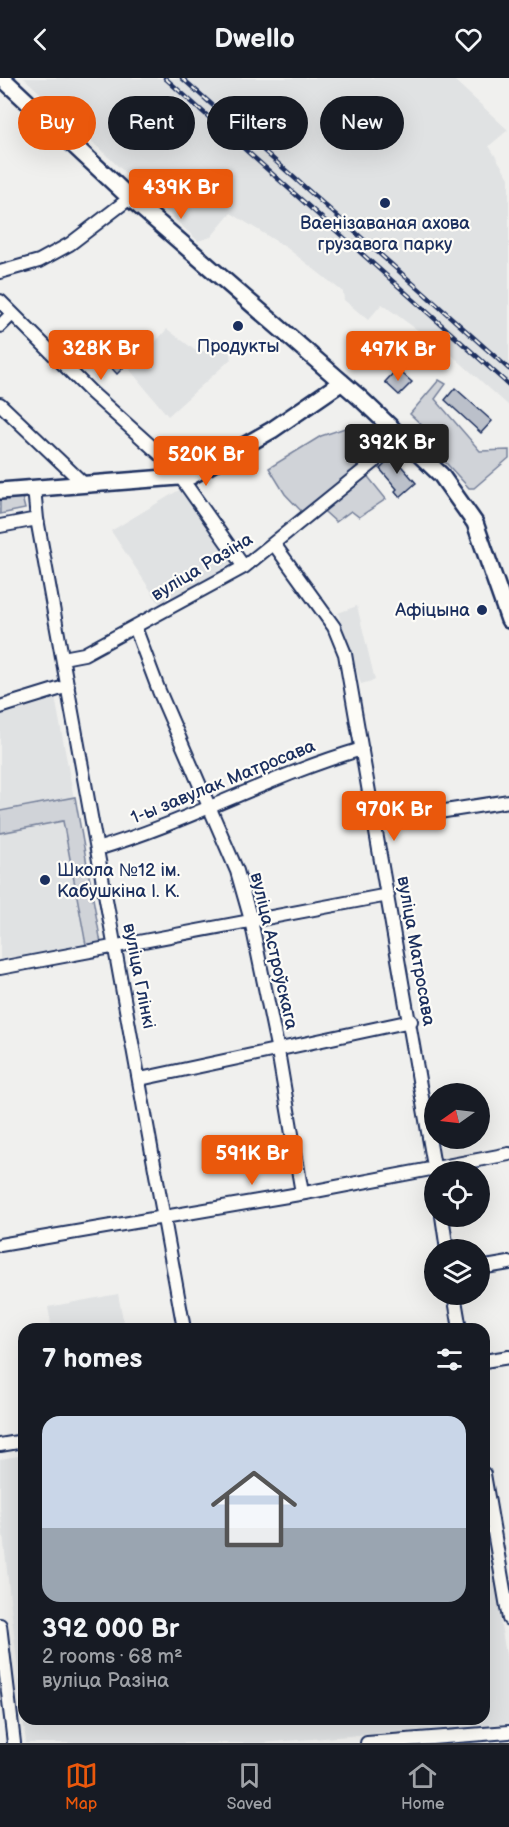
<!DOCTYPE html>
<meta charset="utf-8">
<style>
:root{--surface:#171b24;--page:#242831;--text:#f1f3f6;--muted:#9ea1a6;--line:#363941;--accent:#ea580c}
body{margin:0;font-family:"Balsamiq Sans",sans-serif;background:var(--page);color:var(--text);height:100vh;display:flex;flex-direction:column;font-size:22px;white-space:nowrap}
*{box-sizing:border-box;margin:0}
p{font-size:20px;color:var(--muted)}
.icon{flex:none;width:33px;height:33px;fill:none;stroke:currentColor;stroke-width:2;stroke-linecap:round;stroke-linejoin:round}
.map{position:relative;flex:1;overflow:hidden}
.side{position:absolute;left:18px;top:1245px;width:472px;height:402px;display:flex;flex-direction:column;background:var(--surface);border-radius:18px;box-shadow:0 6px 24px #0002}
.side>*{flex:none}
.hud{position:absolute;left:18px;top:18px;width:474px;height:54px;display:flex;gap:12px}
.needle{width:39px;rotate:256deg}
.tools{position:absolute;left:424px;top:1005px;display:grid;gap:12px}
.tools a{display:grid;place-items:center;width:66px;height:66px;border-radius:50%;background:var(--surface);box-shadow:0 6px 24px #0002;font-size:30px}
.price{position:absolute;translate:-50% -51px;padding:0 14px;border-radius:6px;background:var(--accent);color:#fff;font-size:20px;line-height:39px;filter:drop-shadow(0 2px 3px #0008)}
.price::after{content:'';position:absolute;left:50%;top:36px;width:18px;height:14px;margin-left:-9px;background:inherit;clip-path:polygon(0 0,100% 0,50% 100%)}
.price.on{background:#222;color:#fff}
ul{padding:0;list-style:none}
li{display:grid;align-content:center;gap:12px;height:318px;padding:0 24px}
li+li{border-top:2px solid var(--line)}
li span{display:grid;place-items:center;height:186px;border-radius:18px;color:#555}
li>.icon{margin-inline-start:auto}
span .icon{width:108px;height:108px;fill:#fffc;stroke-width:1}
li b{font-size:26px}
h2{display:flex;justify-content:space-between;align-items:center;height:72px;padding:0 24px;font-size:26px}
.pill{padding:0 21px;border-radius:27px;background:var(--surface);box-shadow:0 6px 24px #0002;font-size:21px;line-height:54px}
.pill.on{background:var(--accent);color:#fff}
header{display:flex;justify-content:space-between;align-items:center;height:78px;padding:0 24px;background:var(--surface);font-size:27px;font-weight:700}
.tab-bar{display:flex;justify-content:space-around;align-items:center;height:84px;border-top:2px solid var(--line);background:var(--surface);font-size:16px;color:var(--muted)}
.tab-bar a{display:grid;justify-items:center;gap:3px}
.tab-bar .on{color:var(--accent)}
.map>svg:first-child{display:block}
.built{fill:#e0e2e3}
.green{fill:#d0d3d8;stroke:#76819b;stroke-width:1.5}
.building{fill:#bbc0ca;stroke:#1b2f5e;stroke-width:1.5}
.lines{fill:none;stroke-linecap:round;stroke-linejoin:round}
.minor-casing{stroke:#1b2f5e;stroke-width:16}
.major-casing{stroke:#1b2f5e;stroke-width:20}
.minor{stroke:#fdfcf7;stroke-width:12}
.major{stroke:#fdfcf7;stroke-width:15}
.rail-casing{stroke:#1b2f5e;stroke-width:4.5}
.rail{stroke:#fdfcf7;stroke-width:2;stroke-dasharray:7;stroke-linecap:butt}
.poi-dot{fill:#1b2f5e;stroke:#fdfcf7;stroke-width:2}
.labels{text-anchor:middle;dominant-baseline:central;stroke-width:4.5;stroke-linejoin:round;paint-order:stroke}
.poi-label{font-size:18px;fill:#1b2f5e;stroke:#fdfcf7}
.street-label{font-size:18px;fill:#1b2f5e;stroke:#fdfcf7}
</style>
<header><svg class="icon" aria-label="back" viewBox="0 0 24 24"><path d="M15 5l-7 7 7 7"/></svg>Dwello<svg class="icon" aria-label="heart" viewBox="0 0 24 24"><path d="M12 20l-8-8c-3-5 5-10 8-4 3-6 11-1 8 4z"/></svg></header>
<div class="map">
<svg width="509" height="1665" viewBox="0 0 509 1665">
<rect width="100%" height="100%" fill="#f0f0ee"/>
<filter id="ink" filterUnits="userSpaceOnUse"><feTurbulence type="fractalNoise" baseFrequency=".0167" numOctaves="2"/><feDisplacementMap in="SourceGraphic" scale="12" xChannelSelector="R" yChannelSelector="G"/><feConvolveMatrix kernelMatrix="1 2 1 2 8 2 1 2 1" color-interpolation-filters="sRGB"/></filter>
<g filter="url(#ink)">
<!-- built -->
<path class="built" d="M24,0H452L508,52L489,68L509,100V328L453,278L382,226L368,242L344,222L343,214L287,170L231,135L211,159L198,163Z
M167,251L196,273H209L228,267L231,281L168,338L130,292Z
M179,412L186,415L192,424L190,426L202,442L206,444L233,484L161,528L111,453Z
M357,528L375,602L361,606L338,535Z
M55,619L101,865L0,881V635Z
M118,1216L125,1251H52L48,1229Z
M24,1377V1641H484L485,1430L504,1540L500,1541L509,1594V1645L262,1665H26L0,1429V1381Z"/>
<!-- green -->
<path class="green" d="M439,302L446,306L435,321L480,373L509,372V380L474,410H469L437,375L439,367L442,366L410,336Z
M348,349L373,377L361,390L386,421L359,439L351,433L336,444L316,426L304,436L285,416L269,390L321,358Z
M21,415L25,431L0,436V418Z
M75,719L101,865L86,867L63,743L0,755V733Z"/>
<!-- building -->
<path class="building" d="M117,272L129,284L117,296L105,283Z
M397,291L412,304L399,317L385,304Z
M455,310L492,343L481,355L445,322Z
M389,374L416,405L400,419L395,413L397,411L380,391L385,386L381,381Z"/>
<g class="lines">
<!-- minor casing -->
<g class="minor-casing">
<path id="minor" d="M0,194L39,183L70,166L130,120
M0,223L92,315L172,387L244,489
M0,248L12,236
M0,326L84,406
M34,410L37,441L184,1251
M0,448L37,441
M274,466L334,549L345,576L435,1094
M135,549L159,613L237,793L251,842L278,973L302,1115
M63,580L84,576L244,489L374,384
M0,629L68,608
M375,744L509,723
M97,771C188,744 272,697 362,671
M0,890L388,817
M140,1001L411,943
M442,1138L447,1172
M0,1167L305,1115L509,1076
M480,1190L509,1185
M454,1216L460,1251
M484,1283L509,1279
M0,1367L24,1363
M484,1396L509,1541
M0,1547L14,1665
M367,1665L509,1654"/>
</g>
<!-- major casing -->
<g class="major-casing">
<path id="major" d="M2,0L130,120L360,320L441,397L475,445L509,542
M0,413L191,398L272,352L342,304"/>
</g>
<!-- minor -->
<use href="#minor" class="minor"/>
<!-- major -->
<use href="#major" class="major"/>
<!-- rail casing -->
<g class="rail-casing">
<path id="rail" d="M165,0L509,307
M182,0L509,291"/>
</g>
<!-- rail -->
<use href="#rail" class="rail"/>
</g>
</g>
<!-- markers -->
<g class="poi-dot">
<circle cx="385" cy="125" r="6"/>
<circle cx="238" cy="248" r="6"/>
<circle cx="482" cy="532" r="6"/>
<circle cx="45" cy="802" r="6"/>
</g>
<g class="labels">
<!-- poi labels -->
<g class="poi-label">
<text x="385" y="145">Ваенізаваная ахова<tspan x="385" dy="21">грузавога парку</tspan></text>
<text x="238" y="268">Продукты</text>
<text x="470" y="532" text-anchor="end">Афіцына</text>
<text x="57" y="792" text-anchor="start">Школа №12 ім.<tspan x="57" dy="21">Кабушкіна І. К.</tspan></text>
</g>
<!-- street labels -->
<g class="street-label">
<text transform="translate(202 489) rotate(-31)">вуліца Разіна</text>
<text transform="translate(223 704) rotate(-22)">1-ы завулак Матросава</text>
<text transform="translate(274 873) rotate(77)">вуліца Астроўскага</text>
<text transform="translate(416 873) rotate(80)">вуліца Матросава</text>
<text transform="translate(139 898) rotate(79)">вуліца Глінкі</text>
</g>
</g>
</svg>
<div class="tools">
<a><svg class="needle" viewBox="-14 -14 28 28"><path d="M0-13l5 13h-10z" fill="#e53935"/><path d="M0 13l5-13h-10z" fill="#9ea1a6"/></svg></a>
<a><svg class="icon" aria-label="locate" viewBox="0 0 24 24"><circle cx="12" cy="12" r="6"/><path d="M12 2v4M12 18v4M2 12h4M18 12h4"/></svg></a>
<a><svg class="icon" aria-label="layers" viewBox="0 0 24 24"><path d="M12 4l9 5-9 5-9-5zM3 14l9 5 9-5"/></svg></a>
</div>
<b class="price" style="left:181px;top:142px">439K Br</b>
<b class="price" style="left:101px;top:303px">328K Br</b>
<b class="price" style="left:398px;top:304px">497K Br</b>
<b class="price on" style="left:397px;top:397px">392K Br</b>
<b class="price" style="left:206px;top:409px">520K Br</b>
<b class="price" style="left:394px;top:764px">970K Br</b>
<b class="price" style="left:252px;top:1108px">591K Br</b>
<div class="hud">
<a class="pill on">Buy</a>
<a class="pill">Rent</a>
<a class="pill">Filters</a>
<a class="pill">New</a>
</div>
<section class="side">
<h2>7 homes<svg class="icon" aria-label="filters" viewBox="0 0 24 24"><path d="M4 7h16M4 17h16"/><circle cx="9" cy="7" r="2"/><circle cx="15" cy="17" r="2"/></svg></h2>
<ul>
<li><span style="background:linear-gradient(#c9d6e8 60%,#9aa5b1 0)"><svg class="icon" aria-label="home" viewBox="0 0 24 24"><path d="M3 11l9-7 9 7M6 9v11h12V9"/></svg></span><div><b>392 000 Br</b><p>2 rooms · 68 m²</p><p>вуліца Разіна</p></div></li>
</ul>
</section>
</div>
<nav class="tab-bar">
<a class="on"><svg class="icon" aria-label="map" viewBox="0 0 24 24"><path d="M3 6l6-2 6 2 6-2v14l-6 2-6-2-6 2zM9 4v14M15 6v14"/></svg>Map</a>
<a><svg class="icon" aria-label="saved" viewBox="0 0 24 24"><path d="M7 4h10v16l-5-4-5 4z"/></svg>Saved</a>
<a><svg class="icon" aria-label="home" viewBox="0 0 24 24"><path d="M3 11l9-7 9 7M6 9v11h12V9"/></svg>Home</a>
</nav>
